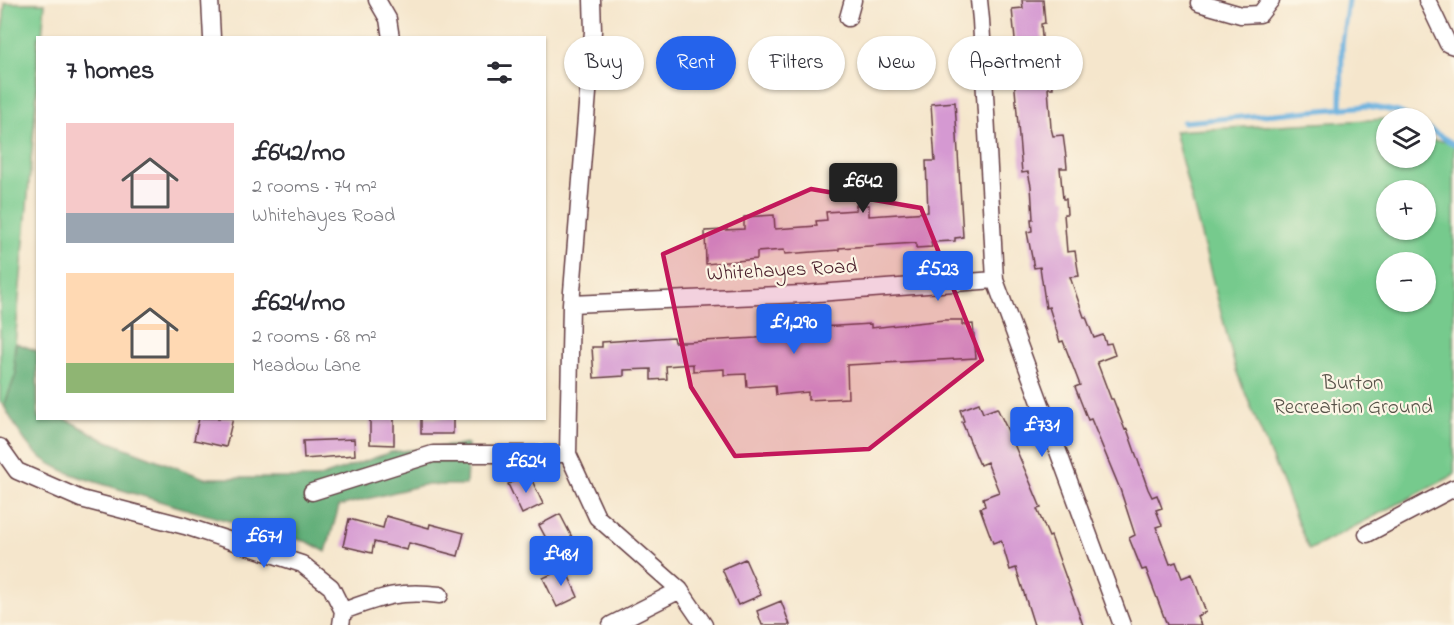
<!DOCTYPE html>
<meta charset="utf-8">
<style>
:root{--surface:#fff;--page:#f7f7f7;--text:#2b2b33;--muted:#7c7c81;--accent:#2563eb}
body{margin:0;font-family:"Indie Flower",sans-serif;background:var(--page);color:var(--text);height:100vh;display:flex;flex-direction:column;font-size:22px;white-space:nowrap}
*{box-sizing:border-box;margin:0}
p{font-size:20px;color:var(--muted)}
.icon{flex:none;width:33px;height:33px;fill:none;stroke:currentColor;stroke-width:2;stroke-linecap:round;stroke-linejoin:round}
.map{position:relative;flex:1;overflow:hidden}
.panel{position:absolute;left:36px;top:36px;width:510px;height:384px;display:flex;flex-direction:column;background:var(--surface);border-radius:0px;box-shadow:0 2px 4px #0004}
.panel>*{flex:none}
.top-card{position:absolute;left:564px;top:36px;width:570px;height:54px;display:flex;gap:12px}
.controls{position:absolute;left:1376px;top:108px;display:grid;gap:12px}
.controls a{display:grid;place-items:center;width:60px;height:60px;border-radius:50%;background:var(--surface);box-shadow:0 2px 4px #0004;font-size:30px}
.price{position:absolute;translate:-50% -51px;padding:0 14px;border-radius:6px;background:var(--accent);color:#fff;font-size:20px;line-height:39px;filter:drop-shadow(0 2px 3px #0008)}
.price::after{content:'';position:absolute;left:50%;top:36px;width:18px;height:14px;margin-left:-9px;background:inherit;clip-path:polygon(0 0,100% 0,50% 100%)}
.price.current{background:#222;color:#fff}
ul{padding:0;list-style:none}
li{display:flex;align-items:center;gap:18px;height:150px;padding:0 30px}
li span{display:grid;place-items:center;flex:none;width:168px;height:120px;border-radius:0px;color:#555}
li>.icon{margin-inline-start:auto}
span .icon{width:72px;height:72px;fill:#fffc;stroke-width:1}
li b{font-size:26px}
h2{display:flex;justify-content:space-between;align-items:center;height:72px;padding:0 30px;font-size:26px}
.chip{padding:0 21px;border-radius:27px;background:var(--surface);box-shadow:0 2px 4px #0004;font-size:21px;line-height:54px}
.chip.current{background:var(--accent);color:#fff}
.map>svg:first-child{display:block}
.green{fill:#76ca8d;stroke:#60745c;stroke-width:1.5;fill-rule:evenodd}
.forest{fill:#60ae78;stroke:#556652;stroke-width:1.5}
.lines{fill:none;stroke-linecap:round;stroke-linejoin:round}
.stream{stroke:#67b0df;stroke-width:5}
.building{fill:#d599d2}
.street-casing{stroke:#643d43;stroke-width:19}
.street{stroke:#fff;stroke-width:16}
.marked{fill:#c2185b;fill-opacity:0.2;stroke:#c2185b;stroke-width:4.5;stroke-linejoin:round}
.labels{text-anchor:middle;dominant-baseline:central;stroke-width:4.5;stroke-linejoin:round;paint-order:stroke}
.street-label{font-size:21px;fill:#4a1f2b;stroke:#fcf5e5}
.park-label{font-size:21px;fill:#575248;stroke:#fcf5e5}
</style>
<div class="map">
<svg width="1454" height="625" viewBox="0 0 1454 625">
<rect width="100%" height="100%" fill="#fcf5e5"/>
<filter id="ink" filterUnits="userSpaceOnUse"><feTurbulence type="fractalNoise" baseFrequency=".0167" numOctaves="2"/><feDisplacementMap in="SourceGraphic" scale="12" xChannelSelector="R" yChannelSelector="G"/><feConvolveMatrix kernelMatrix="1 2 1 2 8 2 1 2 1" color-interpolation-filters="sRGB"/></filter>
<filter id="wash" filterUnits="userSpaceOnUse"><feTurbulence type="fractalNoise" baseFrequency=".008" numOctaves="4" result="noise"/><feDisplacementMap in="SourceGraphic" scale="24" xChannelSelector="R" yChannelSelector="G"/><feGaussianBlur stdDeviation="1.35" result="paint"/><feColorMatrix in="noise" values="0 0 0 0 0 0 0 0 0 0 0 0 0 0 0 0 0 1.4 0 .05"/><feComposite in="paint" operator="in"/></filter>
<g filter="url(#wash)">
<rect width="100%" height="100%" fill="#f5e6cc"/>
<!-- green -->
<path class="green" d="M5,3H45L42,37L38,38L37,92L14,356L16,374L4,406L0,402V62Z
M1386,119V158H1425V140L1454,142V475L1309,550L1236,370L1174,131ZM1425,190V230H1386V190ZM1386,262H1425V302H1386Z"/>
<!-- forest -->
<path class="forest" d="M16,343L37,351L38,418L66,419L102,439L204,478H317L391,452L468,444L466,485H423L339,506L326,552L308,542C245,526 184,509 122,490C94,481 62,475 38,455C24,443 13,422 4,406L16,374L14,356Z"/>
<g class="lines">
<!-- stream -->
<path class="stream" d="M1341,109L1342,44L1348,0
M1183,122L1368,106L1399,112L1411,118
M1425,127L1454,144"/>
</g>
<g id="blocks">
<!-- building -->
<path class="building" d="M1022,0H1043L1045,23L1041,24L1045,75L1052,74L1053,88H1048L1051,128L1053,136L1063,135L1066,157L1067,168H1060L1063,199H1066L1067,214H1064L1067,252L1075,251L1079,276L1070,277L1084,317H1086L1094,338L1103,335L1106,344L1111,343L1115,355L1097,362L1111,399H1113L1125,430L1127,429L1148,489L1152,497L1157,495L1162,508L1156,510L1162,525L1156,527L1170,564L1176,562L1182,578L1192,574L1206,612L1197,616L1201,625H1167L1146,569L1142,570L1129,538L1135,535L1120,489L1091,419L1088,420L1075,387L1080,385L1063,341L1060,342L1049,307L1046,308L1040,267L1034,268L1027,232L1032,231L1031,219H1033L1031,186L1028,172L1022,173L1011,41L1015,40L1012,9L1023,8Z
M955,102L963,237L955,238V241L931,242L932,247L916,248V243L839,248V250L785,254L784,250L757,252V259L706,264L705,231L744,229V217L774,215L775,229L817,226L816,221L827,220L826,212L856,210V205H869V216L928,212L926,161H935L931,104Z
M944,320H962V325L973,324L976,358L847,365L848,398L808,400V392L776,395L775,385L747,387L746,374L724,375V369L693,371V364L666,366L667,379L651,380V369L624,370V376L594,378L592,347H602V342L673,337L674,342H686L756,338L785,335V329L871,324V328Z
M979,403L983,413L997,408L1011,437L1041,508L1037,509L1049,537L1051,536L1083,625H1034L1016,568L1010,570L1001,540L993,543L980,508L985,506L983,498L999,492L987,462L980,465L962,422L964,421L960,410Z
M199,418H233L226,447L194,440Z
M370,418H394V445L370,444Z
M421,418H453V434H421Z
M354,439L355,455L304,459L303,441Z
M529,474L543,504L522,514L508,484Z
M560,514L576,545L555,555L539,525Z
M386,516L429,528L430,524L464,533L458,556L409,543L407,550L374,542L372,553L343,546L349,519L383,528Z
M745,559L761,595L738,605L722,569Z
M565,568L578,597L557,607L543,578Z
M781,601L790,625H762L757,611Z"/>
</g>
</g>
<g filter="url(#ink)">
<use href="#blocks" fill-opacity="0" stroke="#643d43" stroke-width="1.5"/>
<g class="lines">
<!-- street casing -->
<g class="street-casing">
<path id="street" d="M210,0L212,38
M377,0L388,19L391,38
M592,0L593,31L571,304L568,454L597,517L680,590L704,625
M1200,0L1199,3L1241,15L1260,14L1271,0
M1427,0L1448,44L1454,46
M848,18L853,0
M995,280L1122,625
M571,304L804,294L995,280L981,20L979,0
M0,447L17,471L81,499L185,526L302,564L331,587L343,611L341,625
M312,492L433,454H568
M1367,534L1454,488
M343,611C382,597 398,590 440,595
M611,625L680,590"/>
</g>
<!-- street -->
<use href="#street" class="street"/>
</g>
</g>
<!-- marked area -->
<path class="marked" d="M811,189L921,208L982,360L869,449L735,456L691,387L663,254Z"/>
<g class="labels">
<!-- street labels -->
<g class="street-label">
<text transform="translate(782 271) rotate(-3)">Whitehayes Road</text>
</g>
<!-- park labels -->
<g class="park-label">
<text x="1353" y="384">Burton<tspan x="1353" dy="24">Recreation Ground</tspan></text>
</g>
</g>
</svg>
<div class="controls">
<a><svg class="icon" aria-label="layers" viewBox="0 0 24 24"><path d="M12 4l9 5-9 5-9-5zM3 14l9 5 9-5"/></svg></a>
<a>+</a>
<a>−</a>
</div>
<b class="price current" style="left:863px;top:214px">£642</b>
<b class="price" style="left:938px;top:302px">£523</b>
<b class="price" style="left:794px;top:355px">£1,290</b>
<b class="price" style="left:1042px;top:458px">£731</b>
<b class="price" style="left:526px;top:494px">£624</b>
<b class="price" style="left:264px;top:569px">£671</b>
<b class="price" style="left:561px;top:587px">£481</b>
<div class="top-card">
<a class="chip">Buy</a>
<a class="chip current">Rent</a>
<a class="chip">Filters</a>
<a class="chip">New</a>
<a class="chip">Apartment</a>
</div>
<section class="panel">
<h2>7 homes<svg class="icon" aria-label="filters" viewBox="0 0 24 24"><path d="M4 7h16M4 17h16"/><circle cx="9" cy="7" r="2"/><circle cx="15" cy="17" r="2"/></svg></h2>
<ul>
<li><span style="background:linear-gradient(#f6c9c9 75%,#9aa5b1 0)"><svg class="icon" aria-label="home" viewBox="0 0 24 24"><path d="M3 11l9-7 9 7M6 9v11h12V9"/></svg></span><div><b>£642/mo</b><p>2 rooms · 74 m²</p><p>Whitehayes Road</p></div></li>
<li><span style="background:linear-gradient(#ffd9b3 75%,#8fb573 0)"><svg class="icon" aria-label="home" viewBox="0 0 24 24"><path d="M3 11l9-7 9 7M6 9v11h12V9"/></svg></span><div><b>£624/mo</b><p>2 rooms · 68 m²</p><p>Meadow Lane</p></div></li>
</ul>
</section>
</div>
